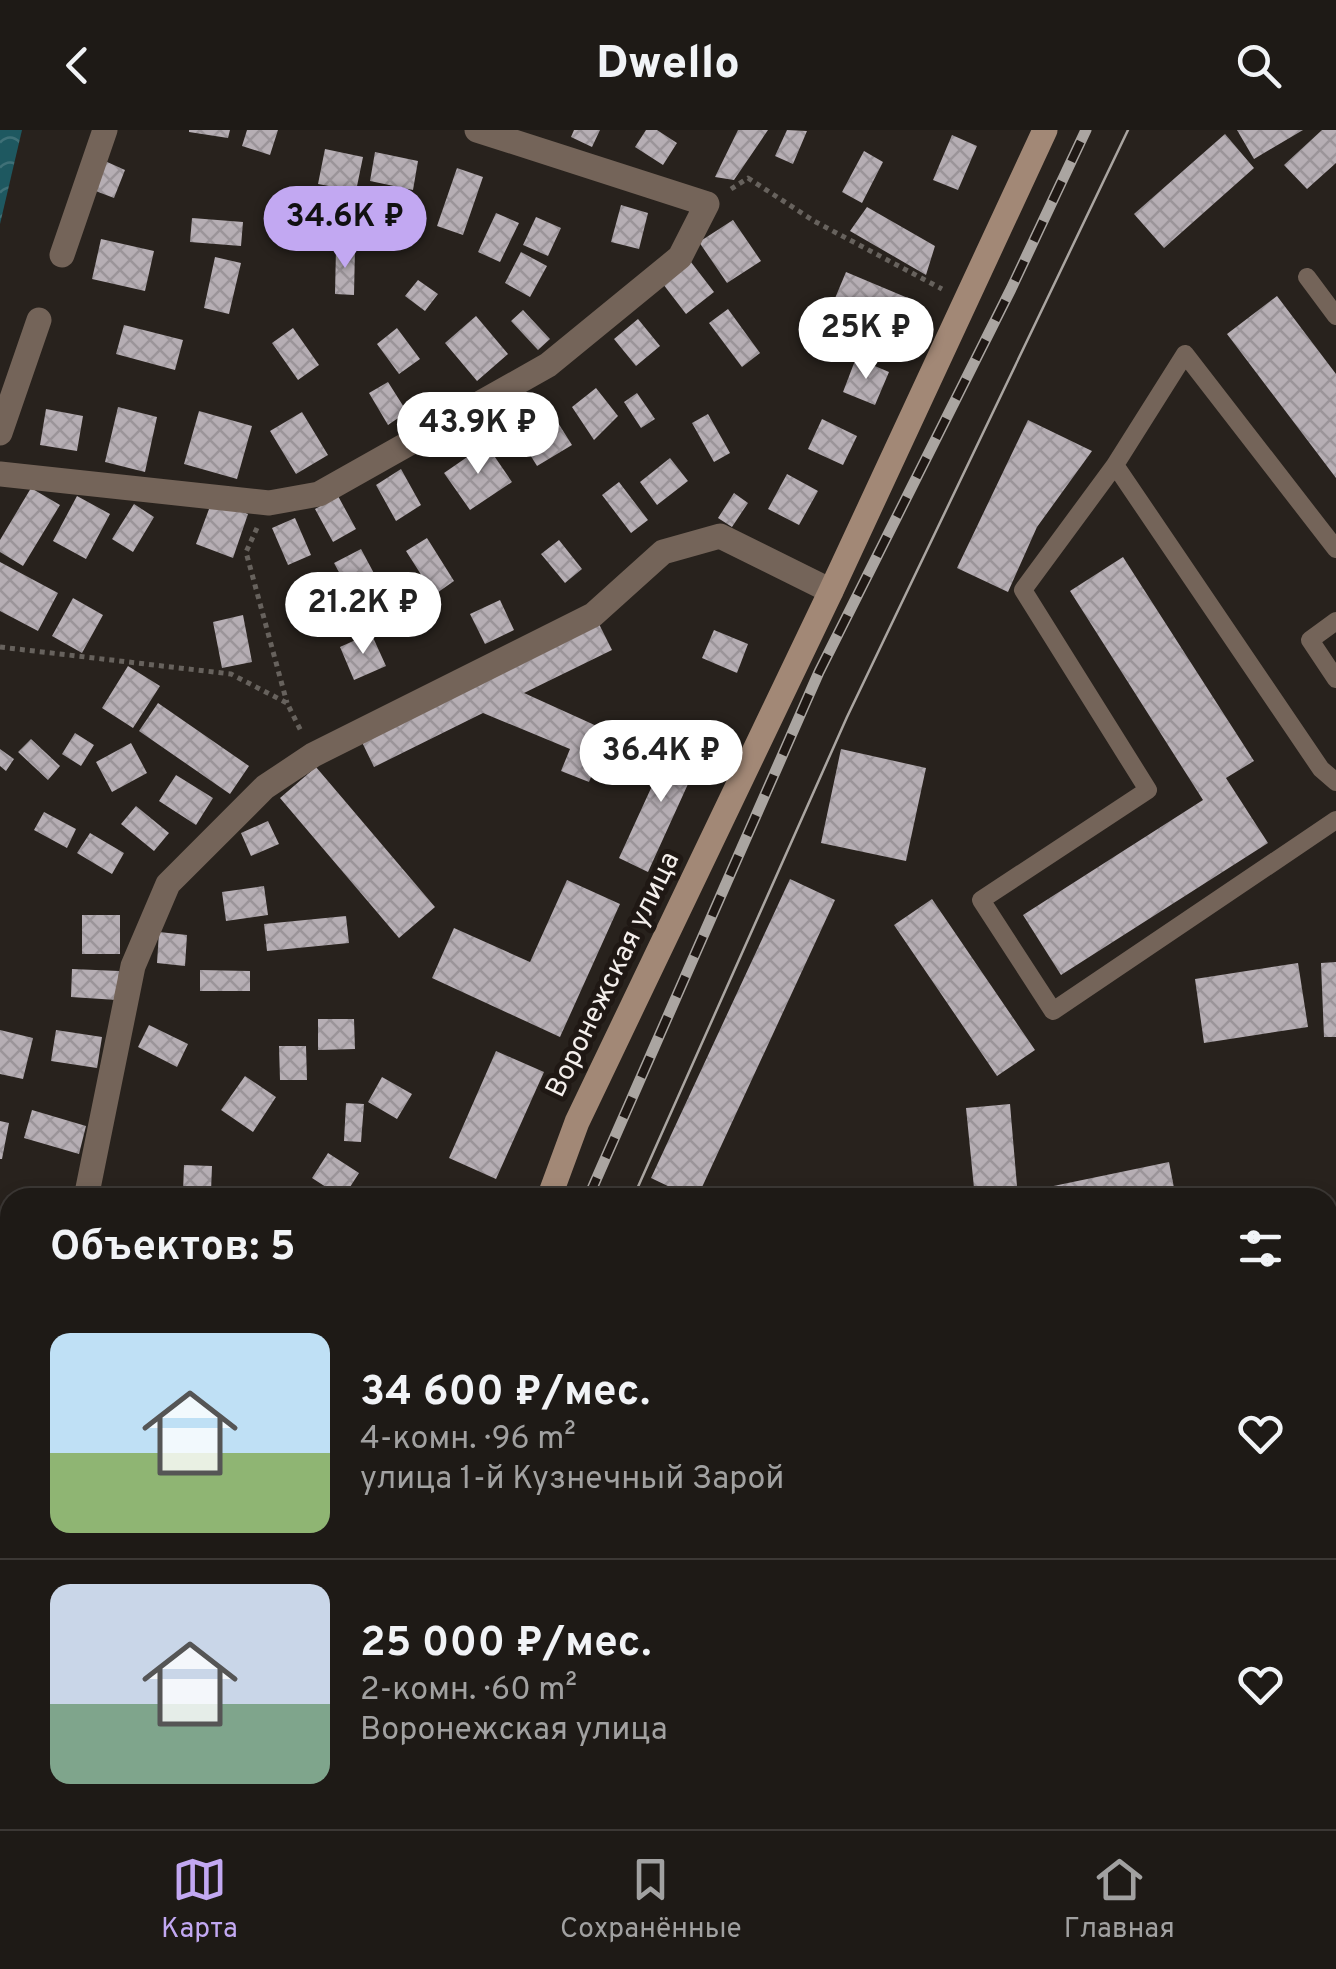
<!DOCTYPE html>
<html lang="ru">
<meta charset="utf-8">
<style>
:root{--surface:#1e1a16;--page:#26231f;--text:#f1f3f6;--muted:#a1a1a1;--line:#3c3835;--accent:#c2a8f2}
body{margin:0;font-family:Overpass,sans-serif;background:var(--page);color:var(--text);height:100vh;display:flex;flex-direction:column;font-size:38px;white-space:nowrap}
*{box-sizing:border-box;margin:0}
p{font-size:32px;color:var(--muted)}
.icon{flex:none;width:55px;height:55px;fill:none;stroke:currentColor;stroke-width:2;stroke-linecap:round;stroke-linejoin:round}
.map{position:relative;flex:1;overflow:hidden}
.side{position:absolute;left:0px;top:1058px;width:1338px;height:642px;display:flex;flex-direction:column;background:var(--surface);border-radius:30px 30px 0 0;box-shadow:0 5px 15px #0003,0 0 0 2px var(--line)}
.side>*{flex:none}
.price{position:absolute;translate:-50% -85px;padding:0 22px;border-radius:35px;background:#fff;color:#222;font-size:32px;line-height:65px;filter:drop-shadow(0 2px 5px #0008)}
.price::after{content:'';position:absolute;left:50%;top:60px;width:30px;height:22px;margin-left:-15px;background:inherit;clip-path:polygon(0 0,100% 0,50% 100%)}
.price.active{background:var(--accent);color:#111}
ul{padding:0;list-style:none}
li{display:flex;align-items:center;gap:30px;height:250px;padding:0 50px}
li+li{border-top:2px solid var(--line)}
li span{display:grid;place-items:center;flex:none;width:280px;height:200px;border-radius:20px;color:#555}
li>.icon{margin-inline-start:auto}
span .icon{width:120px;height:120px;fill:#fffc;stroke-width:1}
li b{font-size:42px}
h2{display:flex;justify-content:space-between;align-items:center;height:120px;padding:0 50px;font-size:42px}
header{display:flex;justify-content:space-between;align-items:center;height:130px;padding:0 50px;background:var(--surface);font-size:45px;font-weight:800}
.tabs{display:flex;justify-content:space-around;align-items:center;height:140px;border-top:2px solid var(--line);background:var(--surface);font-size:28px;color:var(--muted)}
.tabs a{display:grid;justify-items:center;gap:5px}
.tabs .active{color:var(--accent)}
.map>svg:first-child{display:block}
.water{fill:url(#water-waves)}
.building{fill:url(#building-cross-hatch)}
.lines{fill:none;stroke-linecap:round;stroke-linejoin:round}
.path{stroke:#67625d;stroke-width:5;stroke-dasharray:5 5;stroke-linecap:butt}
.lane{stroke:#746459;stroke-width:18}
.street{stroke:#746459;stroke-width:25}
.secondary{stroke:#a28876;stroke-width:25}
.tram{stroke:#aaa5a1;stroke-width:2.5}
.rail-casing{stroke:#aaa5a1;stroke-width:11}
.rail{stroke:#1f1814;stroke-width:8;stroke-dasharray:22;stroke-linecap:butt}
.labels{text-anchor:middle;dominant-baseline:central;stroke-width:10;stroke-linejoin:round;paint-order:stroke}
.street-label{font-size:28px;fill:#f4efec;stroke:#1f1814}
</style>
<header><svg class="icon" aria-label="back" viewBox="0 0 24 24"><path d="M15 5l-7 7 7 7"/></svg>Dwello<svg class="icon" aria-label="search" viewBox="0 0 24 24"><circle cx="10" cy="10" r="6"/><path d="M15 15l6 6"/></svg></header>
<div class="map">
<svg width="1336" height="1699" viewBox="0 0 1336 1699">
<defs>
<pattern id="water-waves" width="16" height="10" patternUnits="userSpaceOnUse" patternTransform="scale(2.5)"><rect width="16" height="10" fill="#1e5860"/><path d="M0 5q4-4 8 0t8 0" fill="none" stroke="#3f7077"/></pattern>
<pattern id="building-cross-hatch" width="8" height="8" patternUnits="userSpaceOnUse" patternTransform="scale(2.5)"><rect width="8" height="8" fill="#b6aeb4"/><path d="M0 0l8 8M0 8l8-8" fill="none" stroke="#9b9499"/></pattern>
</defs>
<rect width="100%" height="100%" fill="#28221d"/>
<!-- water -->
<path class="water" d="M0,0H22L0,94Z"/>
<!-- building -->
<path class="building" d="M189,0H230L228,8L189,2Z
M247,0H278L270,25L242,16Z
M574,0H600L592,17L571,7Z
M646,0H657L677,13L663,35L635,17Z
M738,0H768L734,50L715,47Z
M787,0L807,1L793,34L775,26Z
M1237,0H1303L1254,29Z
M1322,0H1336V33L1307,59L1284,35Z
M1225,4L1254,38L1164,118L1134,84Z
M952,5L977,16L958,60L933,50Z
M325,19L363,27L356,61L318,54Z
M864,21L883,32L862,73L842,62Z
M375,22L418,31L413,60L370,51Z
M105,31L125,40L114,68L93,60Z
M457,38L483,47L463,105L437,96Z
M621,75L648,83L639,119L611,112Z
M867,77L935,116L926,145L850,101Z
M496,83L519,93L500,132L478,122Z
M536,87L561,98L548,126L523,115Z
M192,88L243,92L241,116L190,112Z
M733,90L761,131L727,153L699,112Z
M101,109L154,121L145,161L92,149Z
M336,118H355L354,165L335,164Z
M521,122L547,136L530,167L505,153Z
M215,127L241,133L229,184L204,178Z
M691,132L714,162L686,184L663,154Z
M846,142L915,171L892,227L856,212L867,188L833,173Z
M418,150L438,164L425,181L405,166Z
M1277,166L1336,244V348L1227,204Z
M728,179L760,223L742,237L709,193Z
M523,180L550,209L538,220L511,191Z
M476,186L508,224L477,251L445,213Z
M638,189L660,216L636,236L614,209Z
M124,195L183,210L175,240L116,224Z
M293,198L319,235L298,250L272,213Z
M397,198L420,229L399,244L377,214Z
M856,228L889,242L875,275L843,262Z
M388,252L407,282L388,295L369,263Z
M596,258L618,286L594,310L572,277Z
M637,263L655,289L641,298L624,272Z
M543,269L572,315L537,336L509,291Z
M118,277L157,287L145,342L105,332Z
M46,279L83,286L77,321L40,315Z
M199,281L252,296L237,349L184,334Z
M302,282L328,325L296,344L270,301Z
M708,284L730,323L714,332L692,293Z
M822,289L857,306L843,335L808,319Z
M1028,290L1092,321L1037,397L1008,462L957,438Z
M486,314L512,352L470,380L444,343Z
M670,328L688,351L657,375L640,352Z
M401,339L421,375L396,391L376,355Z
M787,344L818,361L799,395L768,379Z
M619,352L648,390L631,403L602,365Z
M31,358L60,375L23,436L0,422V410Z
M734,363L748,373L732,397L718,388Z
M77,366L110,384L86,429L53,411Z
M338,366L356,399L333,412L315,379Z
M212,371L248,384L233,428L196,414Z
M134,374L154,387L133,422L112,409Z
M295,388L311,425L288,435L272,398Z
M427,408L454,451L434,465L406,421Z
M559,410L582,439L565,453L541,424Z
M361,419L393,479L367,494L334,433Z
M1123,427L1254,631L1226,648L1268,713L1061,845L1023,785L1203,670L1070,461Z
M0,432L58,463L38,501L0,481Z
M73,468L103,485L82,523L52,506Z
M500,470L514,500L485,514L470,484Z
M243,485L252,532L222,538L213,492Z
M597,490L612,520L524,563L610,602L589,652L561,641L570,619L483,583L374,637L359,606Z
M714,500L748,514L737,543L702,528Z
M371,503L386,536L354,550L340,517Z
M128,536L160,556L133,598L102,578Z
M158,573L249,636L230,664L139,601Z
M75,603L94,615L81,636L62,624Z
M674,608L703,621L648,742L619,728Z
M31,609L60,636L48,650L18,622Z
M131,613L147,643L112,662L96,632Z
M0,619L14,629L6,641L0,636Z
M841,619L926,638L906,731L821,713Z
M316,637L435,777L399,808L280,668Z
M176,645L213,668L196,695L159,671Z
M136,676L169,703L154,721L121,694Z
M44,682L76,699L67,718L34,700Z
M268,691L279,714L251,726L241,703Z
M90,703L124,723L112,744L77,723Z
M790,749L835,770L697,1068H693L651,1048Z
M567,750L620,774L560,907L432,848L454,798L530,832Z
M264,756L268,785L226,791L222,762Z
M932,769L1035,920L997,946L894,795Z
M82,785H120V824H82Z
M346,786L349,813L267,821L264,794Z
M159,802L187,805L185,836L157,833Z
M1336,832V907H1324L1321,833Z
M1298,833L1308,897L1204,913L1195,849Z
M72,839L119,841L117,870L71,867Z
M200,840L250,841V861H200Z
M318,889H354L355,919L318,920Z
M149,895L188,914L177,937L138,917Z
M0,900L33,908L23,949L0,944Z
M56,900L102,907L97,938L51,931Z
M279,916H306L307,950H280Z
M496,921L544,942L496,1049L449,1028Z
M245,946L276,967L253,1002L221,980Z
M382,947L412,964L397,989L368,972Z
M346,973L364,974L361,1012L344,1011Z
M1010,974L1018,1068H975L966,978Z
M32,980L86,996L79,1024L24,1008Z
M0,991L9,993L2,1029H0Z
M328,1023L359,1043L343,1068L312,1048Z
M1169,1032L1176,1068H1041L1039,1059Z
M184,1035L212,1036L211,1062H183Z
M933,1056L934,1068H875V1065Z
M108,1059L168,1065V1068H108Z
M0,1091L10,1095V1114L0,1110Z
M0,1142L10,1145V1164L0,1161Z
M0,1176L10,1179V1203L0,1200Z
M0,1217L10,1219V1251L0,1249Z
M10,1329V1353L0,1348Z
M1336,1461V1506L1328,1508V1463Z
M0,1604L10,1606V1663L0,1661Z
M646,1690H722L720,1699H644Z
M757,1690H785L803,1694L802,1699H755Z
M831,1690H862L860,1699H829Z
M1066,1690H1113L1116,1699H1069Z"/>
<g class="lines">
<!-- path -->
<path class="path" d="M731,59L748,48L814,91L942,159
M257,398L246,422L287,573
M0,517L231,544L287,573L301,601"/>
<!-- lane -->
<path class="lane" d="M1307,147L1336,186
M1115,335L1321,639L1336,652
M1336,419L1185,224L1115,335L1023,460L1148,660L981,770L1053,881L1336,690
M1336,491L1310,510L1336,549
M84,1699L88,1690"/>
<!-- street -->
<path class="street" d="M62,125L105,0
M0,303L39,190
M0,344L269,373L319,364L548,235L680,127L707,74L477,0
M86,1068L133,836L168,754L265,657L313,625L593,485L663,422L720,406L831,461
M0,1283L10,1288
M0,1581L10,1582
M1328,1669L1336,1664
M1279,1699L1294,1690"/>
<!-- secondary -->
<path class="secondary" d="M549,1068L577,992L831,461L1045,0
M1328,1094L1336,1093
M361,1699L364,1690"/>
<!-- tram -->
<path class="tram" d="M633,1068L847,587L1128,0
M410,1699L412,1690
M426,1699L429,1690"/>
<!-- rail casing -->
<g class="rail-casing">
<path id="rail" d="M588,1068L819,542L1011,159L1086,0
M384,1699L386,1690"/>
</g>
<!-- rail -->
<use href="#rail" class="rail"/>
</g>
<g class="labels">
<!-- street labels -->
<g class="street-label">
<text transform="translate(614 845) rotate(-64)">Воронежская улица</text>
</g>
</g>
</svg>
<b class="price active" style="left:345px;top:141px">34.6K ₽</b>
<b class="price" style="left:866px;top:252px">25K ₽</b>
<b class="price" style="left:478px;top:347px">43.9K ₽</b>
<b class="price" style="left:363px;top:527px">21.2K ₽</b>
<b class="price" style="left:661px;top:675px">36.4K ₽</b>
<section class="side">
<h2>Объектов: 5<svg class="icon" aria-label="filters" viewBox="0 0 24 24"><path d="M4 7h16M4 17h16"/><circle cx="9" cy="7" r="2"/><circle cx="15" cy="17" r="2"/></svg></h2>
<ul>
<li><span style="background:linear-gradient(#bfe0f5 60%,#8fb573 0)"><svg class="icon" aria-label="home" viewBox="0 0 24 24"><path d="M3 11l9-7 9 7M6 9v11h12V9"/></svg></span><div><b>34 600 ₽/мес.</b><p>4-комн. · 96 m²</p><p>улица 1-й Кузнечный Зарой</p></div><svg class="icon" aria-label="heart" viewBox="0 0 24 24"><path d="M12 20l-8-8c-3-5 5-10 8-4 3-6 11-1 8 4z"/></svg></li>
<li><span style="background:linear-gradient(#c9d6e8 60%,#7fa58c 0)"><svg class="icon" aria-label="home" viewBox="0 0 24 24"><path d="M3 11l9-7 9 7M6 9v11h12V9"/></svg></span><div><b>25 000 ₽/мес.</b><p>2-комн. · 60 m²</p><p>Воронежская улица</p></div><svg class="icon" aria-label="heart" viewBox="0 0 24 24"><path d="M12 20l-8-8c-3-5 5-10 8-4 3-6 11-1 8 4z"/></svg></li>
</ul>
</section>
</div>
<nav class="tabs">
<a class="active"><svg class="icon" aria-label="map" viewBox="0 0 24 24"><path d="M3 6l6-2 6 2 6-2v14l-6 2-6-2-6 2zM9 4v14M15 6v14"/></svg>Карта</a>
<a><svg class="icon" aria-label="saved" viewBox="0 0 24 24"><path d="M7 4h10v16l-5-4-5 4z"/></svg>Сохранённые</a>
<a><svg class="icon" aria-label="home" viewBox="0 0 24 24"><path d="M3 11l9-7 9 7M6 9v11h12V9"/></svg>Главная</a>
</nav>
